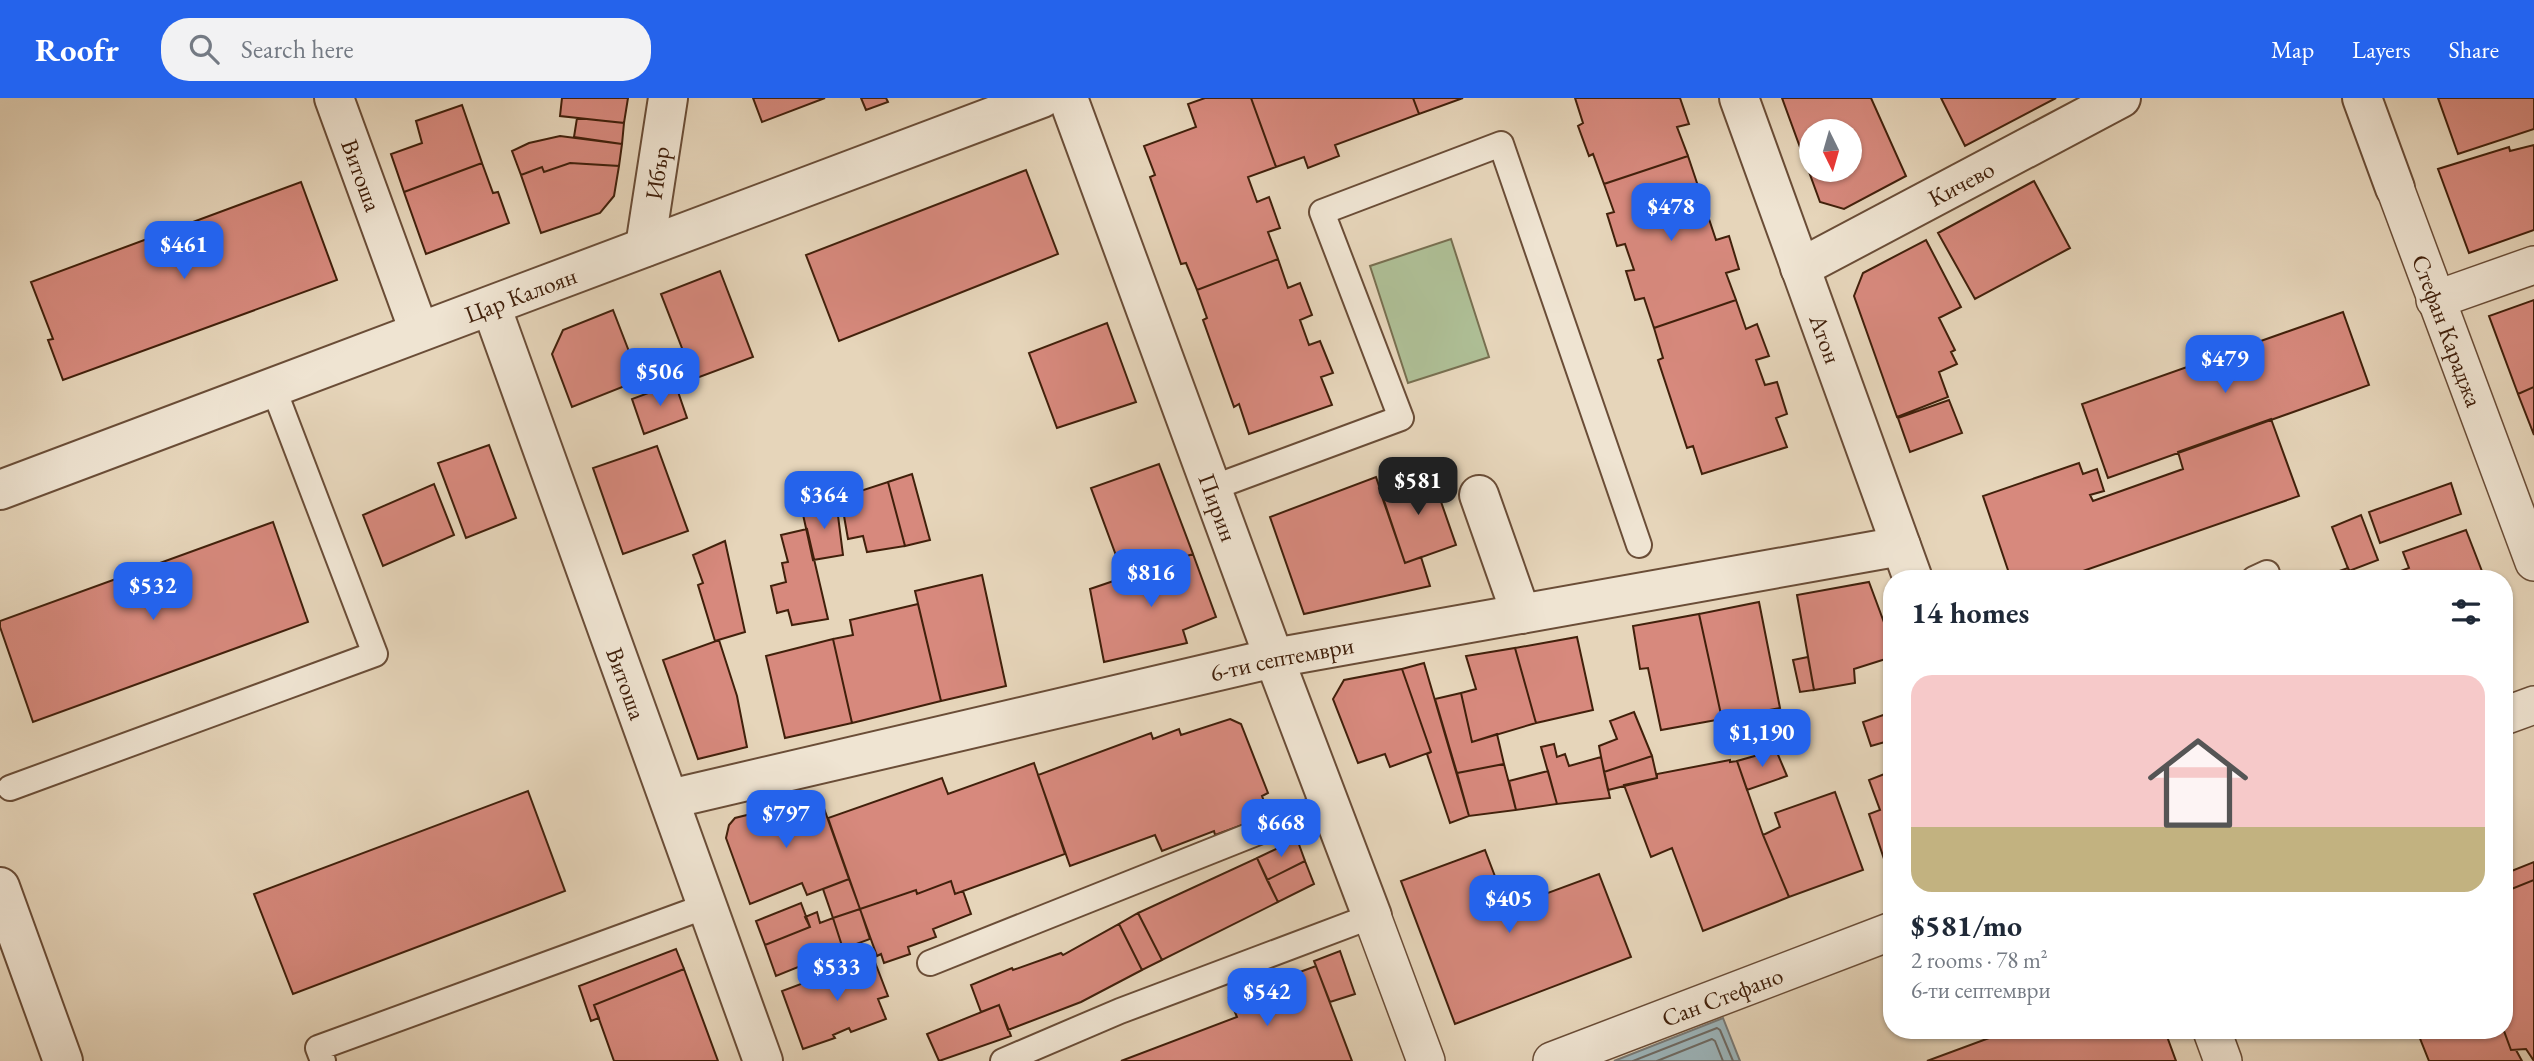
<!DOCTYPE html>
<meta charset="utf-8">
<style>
:root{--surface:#fff;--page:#f2f2f3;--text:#1f2937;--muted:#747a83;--accent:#2563eb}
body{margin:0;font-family:"EB Garamond",serif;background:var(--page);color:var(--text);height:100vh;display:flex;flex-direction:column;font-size:26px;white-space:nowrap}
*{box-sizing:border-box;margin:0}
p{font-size:23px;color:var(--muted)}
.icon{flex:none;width:38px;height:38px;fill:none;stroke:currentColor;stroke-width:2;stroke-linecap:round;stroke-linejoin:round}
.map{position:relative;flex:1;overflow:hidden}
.sheet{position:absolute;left:1883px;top:472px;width:630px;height:469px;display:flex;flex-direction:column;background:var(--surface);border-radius:28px;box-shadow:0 2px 5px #0004}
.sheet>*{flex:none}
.needle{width:46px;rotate:175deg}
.buttons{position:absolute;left:1799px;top:21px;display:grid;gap:14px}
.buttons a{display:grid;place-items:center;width:63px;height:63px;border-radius:50%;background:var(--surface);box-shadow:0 2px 5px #0004;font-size:35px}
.price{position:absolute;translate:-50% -60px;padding:0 16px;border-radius:14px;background:var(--accent);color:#fff;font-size:23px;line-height:46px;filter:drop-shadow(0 2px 4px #0008)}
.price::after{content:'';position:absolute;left:50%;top:42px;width:21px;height:16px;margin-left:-10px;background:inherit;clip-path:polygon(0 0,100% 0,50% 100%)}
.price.active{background:#222;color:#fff}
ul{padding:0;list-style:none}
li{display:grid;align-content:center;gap:14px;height:371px;padding:0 28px}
li span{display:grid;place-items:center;height:217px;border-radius:21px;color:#555}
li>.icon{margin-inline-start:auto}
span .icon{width:126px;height:126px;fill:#fffc;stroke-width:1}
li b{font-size:30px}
h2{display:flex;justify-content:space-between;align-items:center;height:84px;padding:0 28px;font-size:30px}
header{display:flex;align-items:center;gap:42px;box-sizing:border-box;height:98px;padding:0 35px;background:var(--accent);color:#fff}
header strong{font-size:33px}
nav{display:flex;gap:38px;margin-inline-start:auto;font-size:24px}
.search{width:490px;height:63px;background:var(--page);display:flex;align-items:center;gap:18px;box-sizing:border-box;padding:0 24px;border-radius:28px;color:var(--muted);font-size:26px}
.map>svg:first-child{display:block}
.green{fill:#aebe95;stroke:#786f50;stroke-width:2}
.water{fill:#9cb5bb;stroke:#787975;stroke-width:2}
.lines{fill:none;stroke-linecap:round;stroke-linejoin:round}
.shore{stroke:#6e6a63;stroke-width:2}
.building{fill:#d7897d;stroke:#41200b;stroke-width:2;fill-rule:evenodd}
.service-casing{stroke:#6a4d37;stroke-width:28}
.pedestrian-casing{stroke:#6a4d37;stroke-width:40}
.minor-casing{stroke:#6a4d37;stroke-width:42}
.tertiary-casing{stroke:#6a4d37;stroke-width:42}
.service{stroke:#efe4d2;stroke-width:24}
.pedestrian{stroke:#efe4d2;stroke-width:37}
.minor{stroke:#efe4d2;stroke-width:38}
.tertiary{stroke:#efe4d2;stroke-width:38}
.labels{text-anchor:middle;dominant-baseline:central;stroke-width:6;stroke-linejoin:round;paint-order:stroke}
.street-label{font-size:24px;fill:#41200b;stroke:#efe4d2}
</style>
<header>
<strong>Roofr</strong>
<div class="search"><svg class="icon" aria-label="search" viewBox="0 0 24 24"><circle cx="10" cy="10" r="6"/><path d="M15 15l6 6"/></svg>Search here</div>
<nav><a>Map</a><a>Layers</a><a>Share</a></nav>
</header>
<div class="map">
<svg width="2534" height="963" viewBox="0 0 2534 963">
<rect width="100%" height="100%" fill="#e6d5ba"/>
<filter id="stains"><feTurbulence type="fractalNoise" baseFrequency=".00286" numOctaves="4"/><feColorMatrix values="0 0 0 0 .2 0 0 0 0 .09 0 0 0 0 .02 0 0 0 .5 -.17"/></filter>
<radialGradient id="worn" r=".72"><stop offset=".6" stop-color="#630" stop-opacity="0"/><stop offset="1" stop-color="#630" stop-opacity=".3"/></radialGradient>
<!-- green -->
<path class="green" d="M1451,141L1489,259L1408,285L1370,168Z"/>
<!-- water -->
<path class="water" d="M1723,920L1740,963H1614Z"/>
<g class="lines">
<!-- shore -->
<path class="shore" d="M1633,963L1717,930L1720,932L1733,963
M1657,963L1712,941L1715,943L1723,963"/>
</g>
<!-- building -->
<path class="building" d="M562,0H628L624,25L560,18Z
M753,0H825L762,24Z
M861,0H886L888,4L866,12Z
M1205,0H1251L1276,69L1248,79L1257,104L1269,99L1280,130L1268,134L1278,161L1197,192L1186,165L1181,166L1150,79L1155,77L1144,48L1196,29L1188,6Z
M1251,0H1413L1419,16L1335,47L1339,58L1308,70L1304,59L1276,69Z
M1413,0H1463L1419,16Z
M1575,0H1680L1689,26L1677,29L1688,58L1604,86L1593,56L1589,58L1578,28L1583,25Z
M1782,0H1871L1906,78L1844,111L1820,104ZM1811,33H1850V72H1811Z
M1941,0H2056L1965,48Z
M2438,0H2534V31L2458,56Z
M462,7L482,65L404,94L391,56L422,45L416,23Z
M577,20L624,25L622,46L574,39Z
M560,38L622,46L619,68L570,65L544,74L542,69L521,77L512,53L529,45Z
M2534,47V132L2469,155L2438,71L2509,49L2510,53Z
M1688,58L1716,142L1729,138L1739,171L1726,175L1736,202L1654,230L1644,200L1635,202L1626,173L1634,172L1625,146L1617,148L1607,116L1614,114L1604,86Z
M482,65L493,95L498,94L509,125L426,156L404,94Z
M570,65L619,68L614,98L600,115L541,135L521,77L542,69L544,74Z
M1026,72L1058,156L839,243L806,157Z
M2034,83L2070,150L1975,201L1938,135Z
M301,84L337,182L63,282L48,242L53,241L31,184Z
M1926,142L1961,209L1939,220L1955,252L1951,254L1957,266L1939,274L1948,299L1897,319L1854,198L1863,175Z
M1278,161L1288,190L1300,185L1312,217L1300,222L1309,247L1320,243L1333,275L1321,279L1332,307L1249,336L1239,306L1234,309L1203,222L1207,220L1197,192Z
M720,173L753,259L694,281L661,196Z
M1736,202L1746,231L1757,226L1769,258L1756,262L1765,287L1777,284L1787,316L1776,320L1787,349L1702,376L1693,348L1687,350L1658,262L1663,260L1654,230Z
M2534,202V289L2518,296L2489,218Z
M613,212L640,282L572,309L552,256L563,232Z
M2343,214L2369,287L2108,380L2082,306Z
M1107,225L1136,304L1057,330L1029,255Z
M675,285L687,320L644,336L632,301Z
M2534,289V337L2518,296Z
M1949,302L1962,335L1910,354L1898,320Z
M2271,321L2299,398L2060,481H2011L1983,398L2079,365L2083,376L2097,371L2104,393L2090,397L2093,403L2183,371L2178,354Z
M489,347L516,420L466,440L438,365Z
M657,348L688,433L623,456L593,370Z
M1159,366L1193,456L1124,479L1091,390Z
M1430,372L1456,447L1405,465L1379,390Z
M912,376L930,442L905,448L888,384Z
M1376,379L1405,465L1421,459L1430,488L1304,516L1270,419Z
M888,384L905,448L867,454L863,438L848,441L844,418L858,414L851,396Z
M2451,385L2461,416L2380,445L2369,414Z
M434,386L454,437L383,468L363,417Z
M836,402L843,457L813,462L802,412Z
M2361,417L2378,462L2349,473L2332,429Z
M273,424L308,524L33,624L0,529V523Z
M807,431L828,521L792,527L788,512L777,515L771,488L786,484L782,465L788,464L781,437Z
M2466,432L2485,481H2379L2409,470L2403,454Z
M725,443L745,534L715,543L698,487L703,485L693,457Z
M1193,456L1216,519L1183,532L1187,545L1104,564L1090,491Z
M2348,470L2353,481H2316Z
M982,477L1006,588L941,603L915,493Z
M1869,484L1892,546V559L1854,571L1855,585L1814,592L1797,497Z
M1759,504L1780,610L1722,621L1699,516Z
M918,506L941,603L852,625L833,541L853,537L850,522Z
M1699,516L1722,621L1661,632L1648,570L1640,571L1633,528Z
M1577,539L1593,612L1536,625L1515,550Z
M833,541L852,625L785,640L766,558Z
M719,542L737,598L747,649L698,661L663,562Z
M1515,550L1536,625L1472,644L1461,595L1476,591L1466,558Z
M1808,559L1814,592L1800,594L1793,562Z
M1424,565L1469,718L1450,725L1427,656L1431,654L1402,571Z
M1402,571L1431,654L1390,669L1385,656L1358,665L1333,601L1344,582Z
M1461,595L1472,644L1497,636L1504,666L1457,675L1435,601Z
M1634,614L1652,658L1604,674L1599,648L1617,641L1610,623Z
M1892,614V642L1871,648L1863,624Z
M1230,621L1241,626L1268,695L1262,698L1265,706L1261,716L1245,723V726L1215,737L1214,733L1162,753L1155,737L1070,768L1038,677L1151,635L1153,641L1179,631L1181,637Z
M1554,646L1557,659L1565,656L1569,668L1601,659L1610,700L1557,706L1541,649Z
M1776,652L1787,678L1747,692L1737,663Z
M1652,658L1657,680L1608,692L1604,674Z
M1730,662V664L1737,663L1763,737L1789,799L1703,833L1672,750L1651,759L1624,687L1657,680V676Z
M1034,665L1065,756L955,796L951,783L917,796L916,792L860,811L828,720L942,680L948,696Z
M1504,666L1516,712L1469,718L1457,675Z
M1548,673L1557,706L1516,712L1509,683Z
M1892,673V761L1885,764L1869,716L1880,712L1869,682Z
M528,693L565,793L293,896L254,796Z
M1835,694L1863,772L1789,799L1763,737L1780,729L1775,715Z
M820,699L849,781L807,797L802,785L750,806L726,740L729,727L735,720Z
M1297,741L1305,763L1267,782L1257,760Z
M1485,752L1507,810L1599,776L1631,859L1455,926L1401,783Z
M1257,760L1278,804L1162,862L1138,815Z
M1305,763L1314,786L1278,804L1267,782Z
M2534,764V782L2504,794V776Z
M849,781L860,811L833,820L823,791Z
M2534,782V963L2526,951L2511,952L2504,933V794Z
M951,783L955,796L963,793L971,816L933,831L936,839L908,849L910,856L884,865L881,856L877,858L860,811L916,792L917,796Z
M801,805L810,829L765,847L756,823Z
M860,811L870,841L843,851L833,820Z
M817,814L820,825L833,820L843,851L776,878L765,847L810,829L805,819Z
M1138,815L1162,862L1142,872L1119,826Z
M1119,826L1142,872L1081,904L1008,932L999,907L981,914L971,887L1012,870L1013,872L1061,855L1063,857Z
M676,851L684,871L594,907L599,920L591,923L579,888Z
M1340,853L1355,896L1330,904L1314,863Z
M873,859L888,898L878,901L886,921L851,934L849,930L833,937L835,940L803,951L782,893Z
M1316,868L1352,963H1121L1237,919L1229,900Z
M684,871L718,963H614L594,907Z
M999,907L1011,938L939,963L927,936Z
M2008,933H2165L2176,963H1927Z
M2417,933H2504L2511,952H2516L2522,963H2429Z"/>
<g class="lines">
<!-- service casing -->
<g class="service-casing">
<path id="service" d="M1212,390L1401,320L1322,114L1501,46L1639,447
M2254,481L2267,475
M10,690L375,556L273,289
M930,865L1329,706
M323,963L318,950L709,807
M1003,963L1120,913L1372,818"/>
</g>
<!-- pedestrian casing -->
<g class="pedestrian-casing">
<g id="pedestrian">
<path id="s1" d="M2395,90L2534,464"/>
<path d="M2435,202L2534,167"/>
<path d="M2504,618L2534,607"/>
<path d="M1372,818L1426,963"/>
<path d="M2212,933L2223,963"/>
<path id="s2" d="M1552,963L1892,833"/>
</g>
</g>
<!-- minor casing -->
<g class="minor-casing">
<g id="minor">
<path id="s3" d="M334,0L419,233"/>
<path id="s4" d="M1068,0L1274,560L1372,818"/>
<path id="s5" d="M1739,0L1913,481"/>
<path d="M2362,0L2395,90"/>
<path id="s6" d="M645,149L668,0"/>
<path id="s7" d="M1800,170L2121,0"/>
<path id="s8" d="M491,208L763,963"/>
<path id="s9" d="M0,392L1042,0"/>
<path d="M1479,397L1521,516"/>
<path id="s10" d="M670,701L1274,560L1901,448"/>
</g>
</g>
<!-- tertiary casing -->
<g class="tertiary-casing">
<path id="tertiary" d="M0,789L63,963"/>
</g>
<!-- service -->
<use href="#service" class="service"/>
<!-- pedestrian -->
<use href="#pedestrian" class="pedestrian"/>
<!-- minor -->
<use href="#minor" class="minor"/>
<!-- tertiary -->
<use href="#tertiary" class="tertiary"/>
</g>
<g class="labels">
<!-- street labels -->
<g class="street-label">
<text stroke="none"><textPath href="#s6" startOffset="75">Ибър</textPath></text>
<text stroke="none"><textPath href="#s3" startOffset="82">Витоша</textPath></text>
<text stroke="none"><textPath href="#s7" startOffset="182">Кичево</textPath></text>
<text stroke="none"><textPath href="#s9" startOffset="556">Цар Калоян</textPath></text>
<text stroke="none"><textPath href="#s1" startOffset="152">Стефан Караджа</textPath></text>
<text stroke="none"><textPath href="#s5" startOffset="256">Атон</textPath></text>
<text stroke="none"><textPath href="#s4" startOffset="436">Пирин</textPath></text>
<text stroke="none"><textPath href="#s10" startOffset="628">6-ти септември</textPath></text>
<text stroke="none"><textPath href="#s8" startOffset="401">Витоша</textPath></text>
<text stroke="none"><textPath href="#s2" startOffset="182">Сан Стефано</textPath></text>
</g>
</g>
<rect width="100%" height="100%" filter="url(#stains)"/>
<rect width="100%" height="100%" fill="url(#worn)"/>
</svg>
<div class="buttons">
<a><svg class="needle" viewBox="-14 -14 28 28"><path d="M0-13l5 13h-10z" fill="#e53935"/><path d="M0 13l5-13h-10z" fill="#747a83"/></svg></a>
</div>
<b class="price" style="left:1671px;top:145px">$478</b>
<b class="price" style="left:184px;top:183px">$461</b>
<b class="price" style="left:2225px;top:297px">$479</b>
<b class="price" style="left:660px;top:310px">$506</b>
<b class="price active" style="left:1418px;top:419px">$581</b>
<b class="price" style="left:824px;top:433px">$364</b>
<b class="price" style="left:1151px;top:511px">$816</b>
<b class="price" style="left:153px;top:524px">$532</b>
<b class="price" style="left:1762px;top:671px">$1,190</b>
<b class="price" style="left:786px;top:752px">$797</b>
<b class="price" style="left:1281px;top:761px">$668</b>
<b class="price" style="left:1509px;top:837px">$405</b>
<b class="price" style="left:837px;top:905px">$533</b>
<b class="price" style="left:1267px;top:930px">$542</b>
<section class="sheet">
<h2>14 homes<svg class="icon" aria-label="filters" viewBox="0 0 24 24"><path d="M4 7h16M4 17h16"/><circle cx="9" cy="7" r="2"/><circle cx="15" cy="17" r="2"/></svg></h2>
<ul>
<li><span style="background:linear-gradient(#f6c9c9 70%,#c2b280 0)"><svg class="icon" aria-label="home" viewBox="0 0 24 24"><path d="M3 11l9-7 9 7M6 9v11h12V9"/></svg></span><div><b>$581/mo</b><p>2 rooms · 78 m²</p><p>6-ти септември</p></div></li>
</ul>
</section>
</div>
